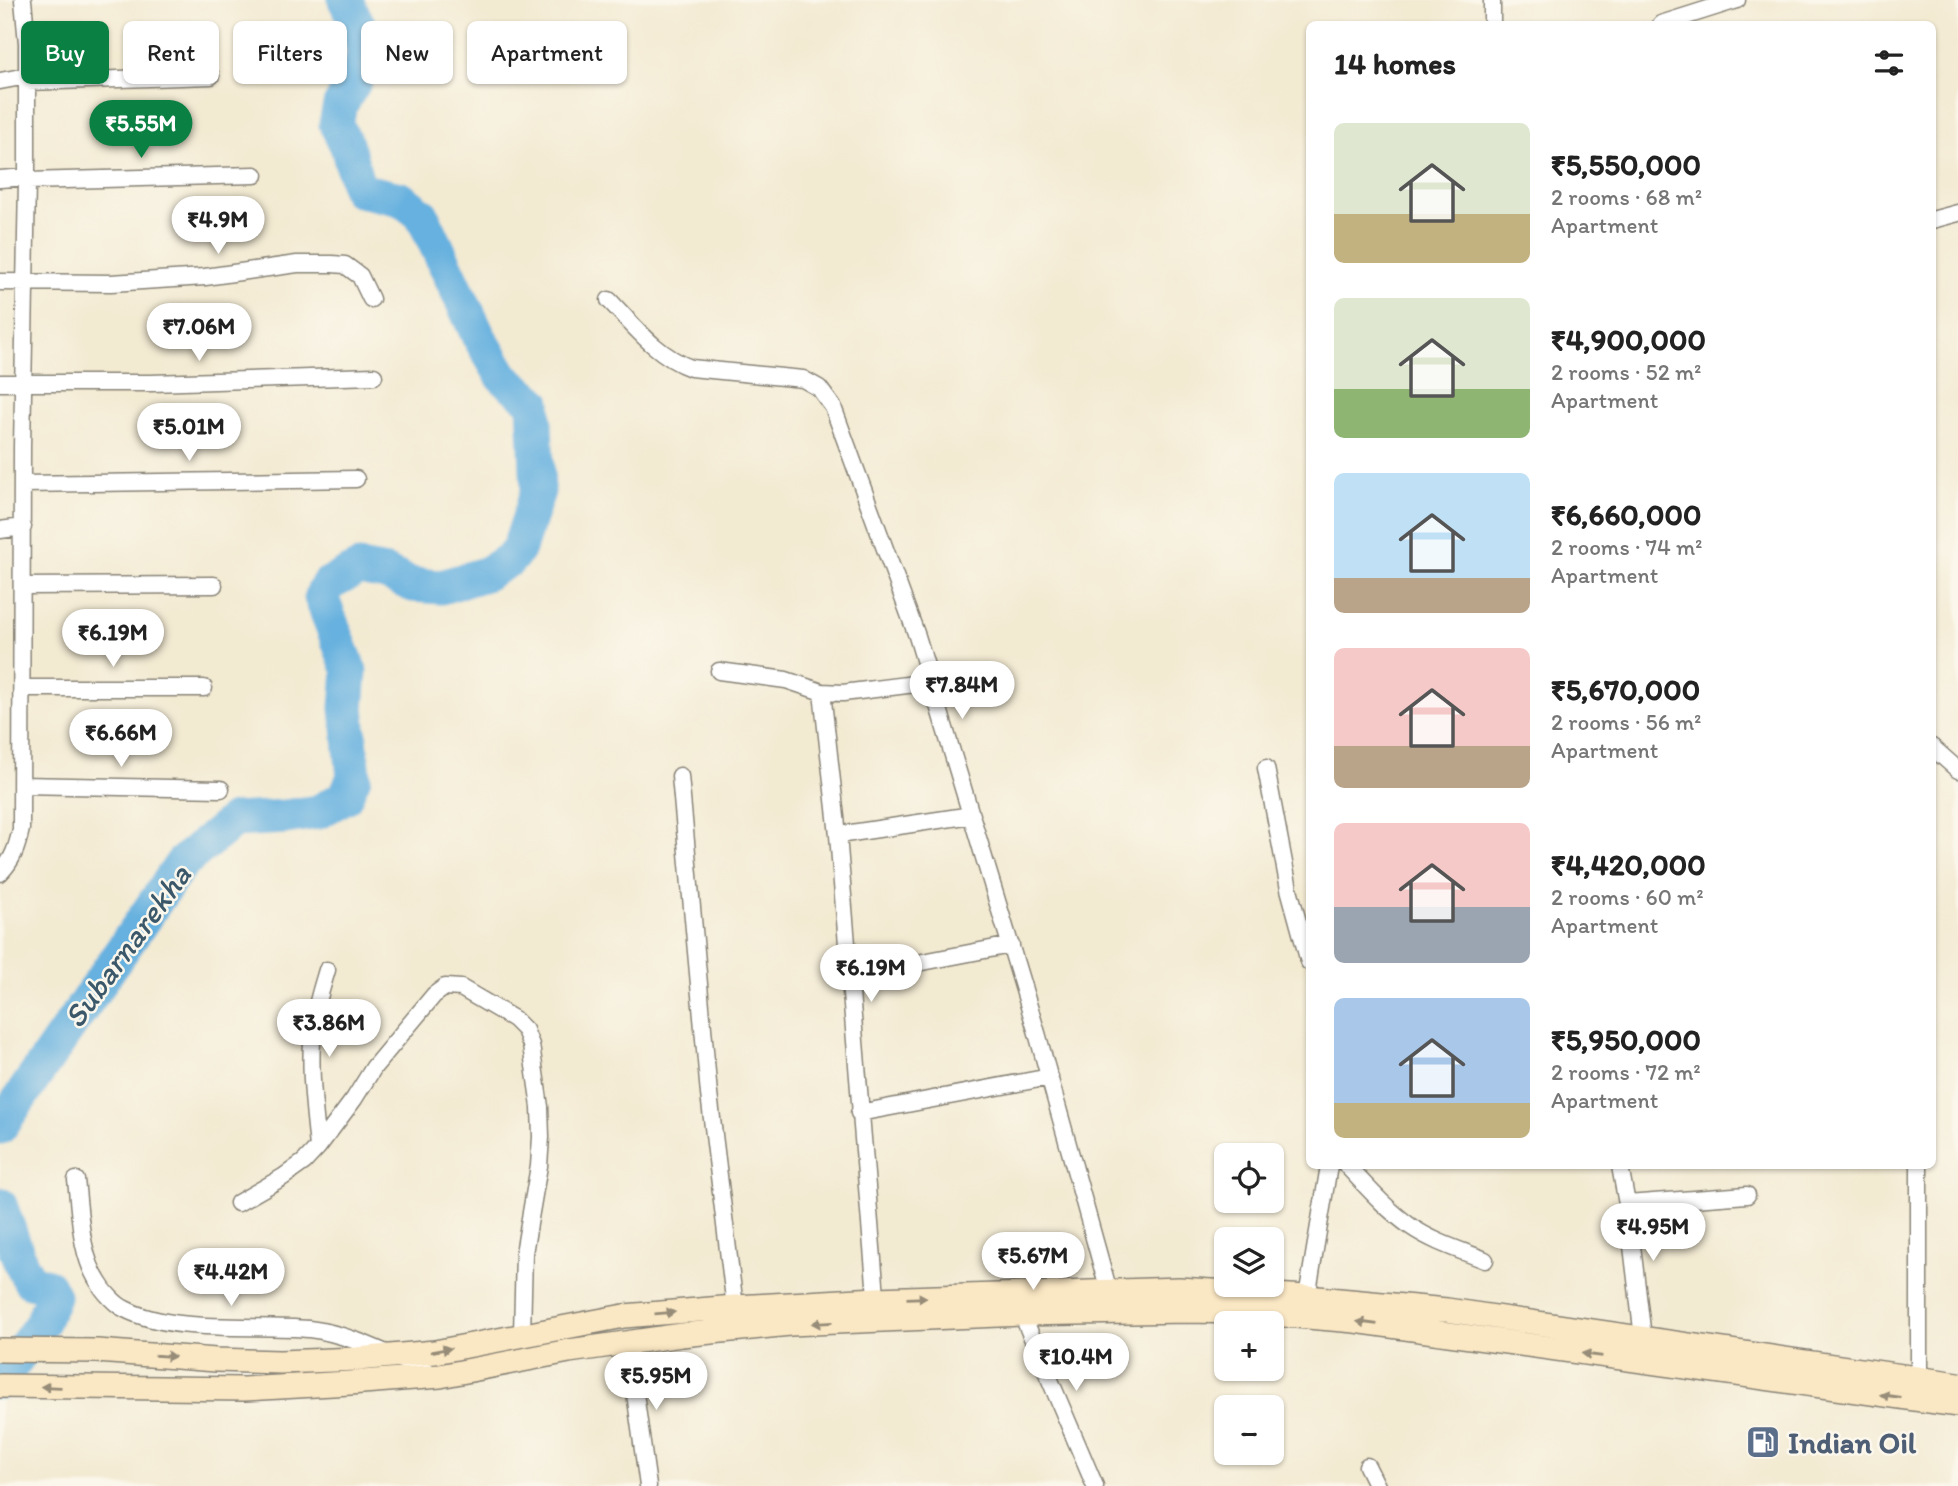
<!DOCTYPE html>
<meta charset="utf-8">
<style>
:root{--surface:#fff;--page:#f2f2f2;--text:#222;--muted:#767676;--accent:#0b8043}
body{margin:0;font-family:Itim,sans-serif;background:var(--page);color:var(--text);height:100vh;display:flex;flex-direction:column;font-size:26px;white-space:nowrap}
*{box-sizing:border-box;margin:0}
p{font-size:23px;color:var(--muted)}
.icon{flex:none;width:38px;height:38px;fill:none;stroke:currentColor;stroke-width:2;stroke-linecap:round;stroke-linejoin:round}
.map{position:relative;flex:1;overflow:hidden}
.sheet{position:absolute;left:1306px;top:21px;width:630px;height:1148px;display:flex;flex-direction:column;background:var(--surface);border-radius:10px;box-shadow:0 2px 5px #0004}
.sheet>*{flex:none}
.guide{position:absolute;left:21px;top:21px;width:665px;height:63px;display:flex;gap:14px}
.controls{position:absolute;left:1214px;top:1143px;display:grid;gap:14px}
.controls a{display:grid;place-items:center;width:70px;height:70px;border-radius:10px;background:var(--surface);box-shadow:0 2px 5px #0004;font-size:35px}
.price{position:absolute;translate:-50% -60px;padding:0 16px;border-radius:24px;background:#fff;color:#222;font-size:23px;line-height:46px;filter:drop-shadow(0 2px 4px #0008)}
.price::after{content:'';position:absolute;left:50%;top:42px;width:21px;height:16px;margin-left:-10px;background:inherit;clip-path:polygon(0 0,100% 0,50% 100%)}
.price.selected{background:var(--accent);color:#fff}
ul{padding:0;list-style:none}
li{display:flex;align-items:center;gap:21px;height:175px;padding:0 28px}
li span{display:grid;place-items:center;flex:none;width:196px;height:140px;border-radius:10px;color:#555}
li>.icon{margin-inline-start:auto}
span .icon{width:84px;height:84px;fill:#fffc;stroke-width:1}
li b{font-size:30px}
h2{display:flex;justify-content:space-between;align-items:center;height:84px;padding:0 28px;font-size:30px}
.chip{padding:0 24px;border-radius:10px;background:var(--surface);box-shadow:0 2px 5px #0004;font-size:24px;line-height:63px}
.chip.selected{background:var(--accent);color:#fff}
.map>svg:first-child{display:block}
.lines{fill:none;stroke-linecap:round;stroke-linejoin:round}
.river{stroke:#66b1df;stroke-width:35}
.street-casing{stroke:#888377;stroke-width:19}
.secondary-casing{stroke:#888377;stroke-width:26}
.street{stroke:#fff;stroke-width:16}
.secondary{stroke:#fae7c3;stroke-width:23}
.oneway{fill:#968c78}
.labels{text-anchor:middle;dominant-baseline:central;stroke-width:5;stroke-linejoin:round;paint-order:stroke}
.service-label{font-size:30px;font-weight:bold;fill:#4e5e75;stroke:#fbf7ec;text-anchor:start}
.water-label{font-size:32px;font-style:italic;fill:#3a586a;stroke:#fbf7ec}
</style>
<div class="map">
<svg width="1958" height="1486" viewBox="0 0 1958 1486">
<rect width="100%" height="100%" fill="#fbf7ec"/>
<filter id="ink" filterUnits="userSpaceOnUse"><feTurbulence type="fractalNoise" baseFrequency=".0143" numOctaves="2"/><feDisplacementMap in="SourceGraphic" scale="14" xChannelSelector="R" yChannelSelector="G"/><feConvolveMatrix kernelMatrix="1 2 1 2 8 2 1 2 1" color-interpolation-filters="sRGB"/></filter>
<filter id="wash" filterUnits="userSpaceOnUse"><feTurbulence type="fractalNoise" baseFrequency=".00686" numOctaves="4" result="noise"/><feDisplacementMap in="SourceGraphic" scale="28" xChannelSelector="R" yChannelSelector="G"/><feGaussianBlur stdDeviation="1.57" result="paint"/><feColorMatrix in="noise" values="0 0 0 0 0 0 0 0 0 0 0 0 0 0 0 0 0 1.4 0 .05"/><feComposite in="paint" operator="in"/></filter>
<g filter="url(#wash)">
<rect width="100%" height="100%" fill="#f3ead2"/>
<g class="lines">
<!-- river -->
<path class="river" d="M0,1127L182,863L234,820L285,817L318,812L345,797L354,777L347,708L350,671L321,597L327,585L359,568L386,573L413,585L441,587L485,574L509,560L519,548L538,491L534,403L503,377L478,335L422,215L401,199L359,190L347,146L336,124L340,105L356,79L364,54L359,26L345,0
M0,1205L21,1264L30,1281L48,1286L53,1296L41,1324L0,1382"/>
</g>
</g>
<g filter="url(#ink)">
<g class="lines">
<!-- street casing -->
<g class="street-casing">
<path id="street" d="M1492,24V0
M1661,24L1737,0
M0,81L27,76
M27,82L211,76
M0,179L27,177
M27,181L255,175
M1932,220L1958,213
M0,282L111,283L205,277L297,264H332L345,265L360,276L371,299
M609,300C634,326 657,356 691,368L803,379L819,388L833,407L917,636L1037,1033L1111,1299
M0,383H151L374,376
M22,484L356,479
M0,530L23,527
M23,586L214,585
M719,671L786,680L822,692L843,693L931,682
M22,688H204
M822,692L838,835L877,1308
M1932,747L1958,770
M1266,768L1289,889L1309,962
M680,776L709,1094L735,1307
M21,785L221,789
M838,835L972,815
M0,873C13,860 17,847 21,829L22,447L27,181V43L23,0
M850,976L1011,945
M859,1113L1050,1077
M318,1147C314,1106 308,1064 314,1022C316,1005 322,987 327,970
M1347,1166C1367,1187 1386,1209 1410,1226C1433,1242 1460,1250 1485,1260
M1620,1166L1627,1204L1644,1346
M1919,1166V1379
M76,1180C80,1213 80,1255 99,1283C104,1292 116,1305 125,1309C172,1334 256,1324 309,1329C353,1334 394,1358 434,1374
M238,1203L283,1177L304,1162L318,1147L354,1099L374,1067L434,995L445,987L461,988L514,1019L525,1030L531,1045L540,1107L541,1137L539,1166L524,1253L522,1334
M1627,1204L1747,1195
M1307,1297L1329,1166
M1022,1314L1095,1486
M628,1343L648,1486
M1367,1466L1377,1486"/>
</g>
<!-- secondary casing -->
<g class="secondary-casing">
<path id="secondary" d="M0,1350L97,1351L216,1360L280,1362L357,1359L435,1352L624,1316L735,1307L876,1299L1179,1289L1307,1297L1447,1310L1958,1384
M0,1386L244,1389L350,1383L440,1376L569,1351L682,1335L790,1324L1022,1314L1185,1311L1246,1312L1355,1321L1958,1405"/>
</g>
<!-- street -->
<use href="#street" class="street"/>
<!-- secondary -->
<use href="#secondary" class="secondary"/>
</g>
<!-- one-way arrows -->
<defs><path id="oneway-solid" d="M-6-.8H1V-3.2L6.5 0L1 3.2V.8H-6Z" transform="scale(1.75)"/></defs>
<g class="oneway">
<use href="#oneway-solid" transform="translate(917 1298) rotate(-2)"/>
<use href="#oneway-solid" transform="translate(665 1313) rotate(-5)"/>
<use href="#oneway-solid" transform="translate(822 1323) rotate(177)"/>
<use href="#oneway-solid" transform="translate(1367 1323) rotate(-172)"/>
<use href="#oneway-solid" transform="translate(441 1350) rotate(-10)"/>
<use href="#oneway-solid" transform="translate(1592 1355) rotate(-172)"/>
<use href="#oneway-solid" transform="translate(165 1356) rotate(4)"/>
<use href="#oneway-solid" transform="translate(51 1387) rotate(-178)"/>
<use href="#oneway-solid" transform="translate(1890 1396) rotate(-172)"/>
</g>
</g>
<!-- icons -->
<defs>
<g id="fuel-square" transform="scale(1.75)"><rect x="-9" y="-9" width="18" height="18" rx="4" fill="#5c6f8a" stroke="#fbf7ec"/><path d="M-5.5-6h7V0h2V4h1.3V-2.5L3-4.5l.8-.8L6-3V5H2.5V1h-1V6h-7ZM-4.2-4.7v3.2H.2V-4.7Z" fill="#fff"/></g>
</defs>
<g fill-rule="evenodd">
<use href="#fuel-square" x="1763" y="1442"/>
</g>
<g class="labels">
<!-- service labels -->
<g class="service-label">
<text x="1788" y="1442">Indian Oil</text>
</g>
<!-- water labels -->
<g class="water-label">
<text transform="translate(127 946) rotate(-54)">Subarnarekha</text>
</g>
</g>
</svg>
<div class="controls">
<a><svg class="icon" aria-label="locate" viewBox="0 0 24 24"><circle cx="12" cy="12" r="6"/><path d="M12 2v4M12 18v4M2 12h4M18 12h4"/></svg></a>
<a><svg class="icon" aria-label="layers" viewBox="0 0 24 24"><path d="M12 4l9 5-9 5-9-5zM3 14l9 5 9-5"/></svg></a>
<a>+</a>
<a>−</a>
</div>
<b class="price selected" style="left:141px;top:160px">₹5.55M</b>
<b class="price" style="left:218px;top:256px">₹4.9M</b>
<b class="price" style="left:199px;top:363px">₹7.06M</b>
<b class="price" style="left:189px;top:463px">₹5.01M</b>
<b class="price" style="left:113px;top:669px">₹6.19M</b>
<b class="price" style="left:962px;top:721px">₹7.84M</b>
<b class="price" style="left:121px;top:769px">₹6.66M</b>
<b class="price" style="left:871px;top:1004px">₹6.19M</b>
<b class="price" style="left:329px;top:1059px">₹3.86M</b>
<b class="price" style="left:1653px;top:1263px">₹4.95M</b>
<b class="price" style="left:1033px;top:1292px">₹5.67M</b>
<b class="price" style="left:231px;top:1308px">₹4.42M</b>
<b class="price" style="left:1076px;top:1393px">₹10.4M</b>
<b class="price" style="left:656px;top:1412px">₹5.95M</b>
<div class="guide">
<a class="chip selected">Buy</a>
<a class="chip">Rent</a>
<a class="chip">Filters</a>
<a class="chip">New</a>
<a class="chip">Apartment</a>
</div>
<section class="sheet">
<h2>14 homes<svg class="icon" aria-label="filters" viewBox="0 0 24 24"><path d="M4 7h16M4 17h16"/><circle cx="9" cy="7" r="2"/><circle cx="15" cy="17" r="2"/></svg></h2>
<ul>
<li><span style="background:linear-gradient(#dfe7d0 65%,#c2b280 0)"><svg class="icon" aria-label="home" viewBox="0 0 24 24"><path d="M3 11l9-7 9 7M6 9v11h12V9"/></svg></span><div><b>₹5,550,000</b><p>2 rooms · 68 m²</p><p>Apartment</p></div></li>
<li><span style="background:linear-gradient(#dfe7d0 65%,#8fb573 0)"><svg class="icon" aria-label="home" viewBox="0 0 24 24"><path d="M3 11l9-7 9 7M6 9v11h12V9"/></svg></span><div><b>₹4,900,000</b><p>2 rooms · 52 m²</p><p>Apartment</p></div></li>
<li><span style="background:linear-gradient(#bfe0f5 75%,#b9a48a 0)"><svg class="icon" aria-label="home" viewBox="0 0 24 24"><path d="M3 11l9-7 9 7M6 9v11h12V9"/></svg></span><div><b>₹6,660,000</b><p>2 rooms · 74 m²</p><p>Apartment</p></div></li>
<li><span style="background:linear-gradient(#f6c9c9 70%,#b9a48a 0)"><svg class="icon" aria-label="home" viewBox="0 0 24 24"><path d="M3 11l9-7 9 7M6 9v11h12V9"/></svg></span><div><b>₹5,670,000</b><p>2 rooms · 56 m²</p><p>Apartment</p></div></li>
<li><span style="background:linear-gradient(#f6c9c9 60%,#9aa5b1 0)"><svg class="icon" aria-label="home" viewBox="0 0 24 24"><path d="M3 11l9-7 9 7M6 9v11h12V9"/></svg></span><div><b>₹4,420,000</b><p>2 rooms · 60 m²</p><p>Apartment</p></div></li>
<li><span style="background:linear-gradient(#a9c7e8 75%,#c2b280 0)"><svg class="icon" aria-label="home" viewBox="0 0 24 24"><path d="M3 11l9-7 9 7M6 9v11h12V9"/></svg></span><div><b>₹5,950,000</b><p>2 rooms · 72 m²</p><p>Apartment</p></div></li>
</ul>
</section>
</div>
